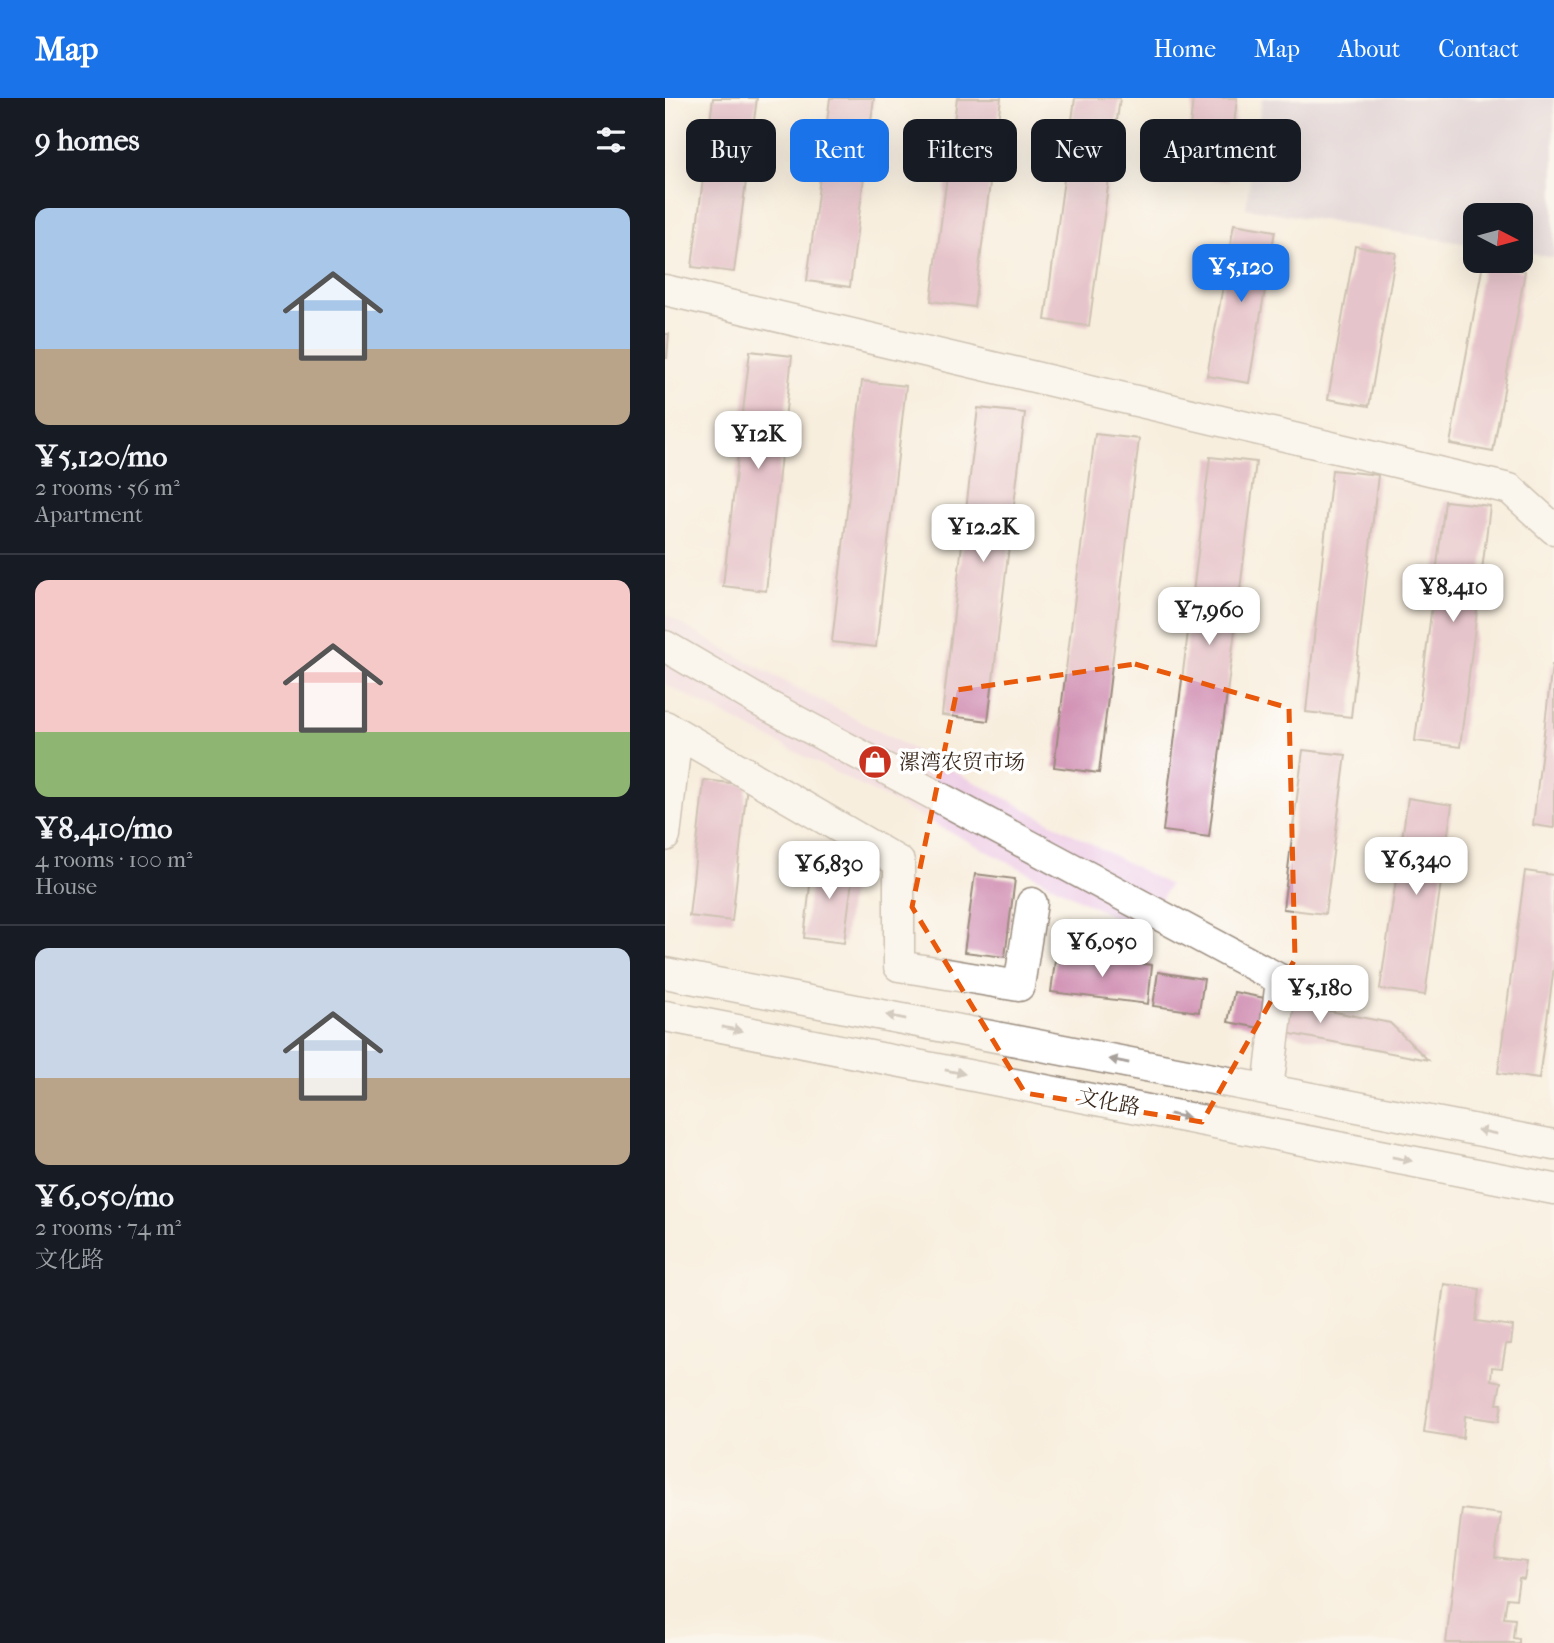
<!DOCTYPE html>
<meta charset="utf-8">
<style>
:root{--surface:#171b24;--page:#242831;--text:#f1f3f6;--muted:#9ea1a6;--line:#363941;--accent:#1a73e8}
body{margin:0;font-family:"IM FELL French Canon","Noto Serif SC",serif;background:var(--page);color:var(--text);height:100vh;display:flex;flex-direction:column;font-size:26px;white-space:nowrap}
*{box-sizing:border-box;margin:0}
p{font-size:23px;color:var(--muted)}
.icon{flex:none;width:38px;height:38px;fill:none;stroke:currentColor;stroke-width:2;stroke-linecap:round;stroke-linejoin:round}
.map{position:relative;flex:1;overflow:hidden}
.details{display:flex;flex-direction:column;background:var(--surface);width:665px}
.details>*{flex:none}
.hud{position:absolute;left:21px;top:21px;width:665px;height:63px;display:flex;gap:14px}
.needle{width:46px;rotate:96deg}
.tools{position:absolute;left:798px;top:105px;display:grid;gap:14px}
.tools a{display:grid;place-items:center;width:70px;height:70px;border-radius:14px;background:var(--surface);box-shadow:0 7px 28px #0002;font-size:35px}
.price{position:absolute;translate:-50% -60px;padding:0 16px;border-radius:14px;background:#fff;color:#222;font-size:23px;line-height:46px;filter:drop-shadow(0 2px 4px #0008)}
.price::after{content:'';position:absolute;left:50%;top:42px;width:21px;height:16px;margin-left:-10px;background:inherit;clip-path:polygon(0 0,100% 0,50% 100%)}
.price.current{background:var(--accent);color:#fff}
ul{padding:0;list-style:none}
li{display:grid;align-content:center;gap:14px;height:371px;padding:0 35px}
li+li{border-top:2px solid var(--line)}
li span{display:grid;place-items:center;height:217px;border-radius:14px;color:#555}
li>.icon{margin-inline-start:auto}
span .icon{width:126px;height:126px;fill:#fffc;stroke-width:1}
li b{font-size:30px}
h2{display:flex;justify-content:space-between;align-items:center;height:84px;padding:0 35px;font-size:30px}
.pill{padding:0 24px;border-radius:14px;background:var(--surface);box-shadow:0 7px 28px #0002;font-size:24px;line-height:63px}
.pill.current{background:var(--accent);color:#fff}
header{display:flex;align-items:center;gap:42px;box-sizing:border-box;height:98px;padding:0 35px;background:var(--accent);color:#fff}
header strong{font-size:33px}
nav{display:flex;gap:38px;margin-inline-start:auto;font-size:24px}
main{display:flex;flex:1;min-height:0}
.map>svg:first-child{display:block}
.built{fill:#efd0e6}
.industrial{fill:#cdbed2}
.building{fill:#d191b3}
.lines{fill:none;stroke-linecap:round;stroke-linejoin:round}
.minor-casing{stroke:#9a8c7e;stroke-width:33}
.minor{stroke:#fff;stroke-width:30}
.oneway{fill:#a79f9a}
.marked{fill:none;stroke:#e8590c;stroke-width:5;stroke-dasharray:14 9;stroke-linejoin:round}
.labels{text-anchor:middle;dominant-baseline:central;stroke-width:7;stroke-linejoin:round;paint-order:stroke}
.poi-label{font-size:21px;fill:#3b2a1e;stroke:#fff;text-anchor:start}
.street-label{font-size:21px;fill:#3b2a1e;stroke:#fff}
</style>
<header>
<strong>Map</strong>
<nav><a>Home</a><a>Map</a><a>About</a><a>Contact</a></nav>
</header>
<main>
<section class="details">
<h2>9 homes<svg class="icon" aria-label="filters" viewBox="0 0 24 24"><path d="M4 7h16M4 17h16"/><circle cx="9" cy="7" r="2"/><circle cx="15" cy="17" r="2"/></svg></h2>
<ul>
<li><span style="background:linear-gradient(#a9c7e8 65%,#b9a48a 0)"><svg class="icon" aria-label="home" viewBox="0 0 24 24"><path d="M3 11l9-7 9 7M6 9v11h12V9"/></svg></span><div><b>¥5,120/mo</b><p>2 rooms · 56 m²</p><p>Apartment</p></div></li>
<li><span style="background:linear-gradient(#f6c9c9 70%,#8fb573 0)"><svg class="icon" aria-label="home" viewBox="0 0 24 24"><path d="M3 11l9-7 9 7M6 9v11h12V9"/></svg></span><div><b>¥8,410/mo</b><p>4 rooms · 100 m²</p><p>House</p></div></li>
<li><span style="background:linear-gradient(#c9d6e8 60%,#b9a48a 0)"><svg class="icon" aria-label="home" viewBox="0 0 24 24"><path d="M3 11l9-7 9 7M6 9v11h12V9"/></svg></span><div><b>¥6,050/mo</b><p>2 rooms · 74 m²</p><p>文化路</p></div></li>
</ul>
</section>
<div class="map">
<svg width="889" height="1545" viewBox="0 0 889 1545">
<rect width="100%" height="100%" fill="#fff"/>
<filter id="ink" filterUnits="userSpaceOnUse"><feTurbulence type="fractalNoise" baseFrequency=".0143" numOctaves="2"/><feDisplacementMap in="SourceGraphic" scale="14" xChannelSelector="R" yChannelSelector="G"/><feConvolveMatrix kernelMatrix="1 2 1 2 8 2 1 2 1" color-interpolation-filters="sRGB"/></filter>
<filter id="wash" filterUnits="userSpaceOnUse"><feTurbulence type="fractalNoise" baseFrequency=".00686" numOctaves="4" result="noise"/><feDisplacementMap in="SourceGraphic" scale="28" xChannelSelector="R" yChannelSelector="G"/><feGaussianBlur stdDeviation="1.57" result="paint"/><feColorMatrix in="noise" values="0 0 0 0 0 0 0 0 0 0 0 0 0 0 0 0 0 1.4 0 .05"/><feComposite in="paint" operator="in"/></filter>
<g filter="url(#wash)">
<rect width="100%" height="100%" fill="#f8eede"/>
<!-- built -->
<path class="built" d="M0,516L55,549L504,787L478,834L0,586Z"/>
<!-- industrial -->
<path class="industrial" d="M597,0H889V160L856,154V117H810V147L581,110Z"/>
<g id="blocks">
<!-- building -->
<path class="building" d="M48,0H92L69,174L27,169Z
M165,0H209L185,189L142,183Z
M292,0H336L309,209L266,203Z
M410,0H455L424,228L380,222Z
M528,0H572L563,83L520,78Z
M569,126L610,133L584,285L542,278Z
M690,148L731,155L704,308L663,301Z
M818,166L860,173L828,354L785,346Z
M0,236H4L2,260H0Z
M85,253L127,258L101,493L58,488Z
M197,283L241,288L211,549L167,544Z
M313,310L360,315L323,623L277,617Z
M430,336L474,341L434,675L389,669Z
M545,359L591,364L544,739L498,733Z
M667,372L713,377L686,619L641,614Z
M780,403L825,408L795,649L750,643Z
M887,567H889V730L868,727Z
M638,652L681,657L660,816L618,811Z
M39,682L82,687L67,823L24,818Z
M743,700L787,707L760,897L715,891Z
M148,761L189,767L179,845L139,840Z
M860,773L889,777V869L874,981L833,975Z
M310,776L350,781L340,859L299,854Z
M391,855L487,867L483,906L386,894Z
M493,874L539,881L534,914L488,908Z
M569,894L725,925L763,962L563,924Z
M779,1186L815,1191L811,1223L848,1228L846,1246H841L837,1270L827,1269L826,1282L836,1284L832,1306H837L834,1323L800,1318L798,1340L759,1334Z
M797,1411L836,1416L830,1460L862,1464L859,1481L854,1480L851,1501L842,1500L839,1520L850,1521L848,1540L854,1541V1545H781Z"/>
</g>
</g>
<g filter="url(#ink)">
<use href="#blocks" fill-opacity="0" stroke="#9a8c7e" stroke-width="2"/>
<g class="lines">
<!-- minor casing -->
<g class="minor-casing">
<path id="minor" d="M0,192L845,391L889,431
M0,548L94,603L616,882L603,991
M0,628L234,764V868L354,888L367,805
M0,738L12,635
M0,875L889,1047
M0,918L889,1091"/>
</g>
<!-- minor -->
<use href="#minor" class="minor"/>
</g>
<!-- one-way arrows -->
<defs><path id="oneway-solid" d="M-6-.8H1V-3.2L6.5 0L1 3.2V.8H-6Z" transform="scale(1.75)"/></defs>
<g class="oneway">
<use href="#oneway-solid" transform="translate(231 919) rotate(-169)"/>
<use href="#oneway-solid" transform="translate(67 931) rotate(11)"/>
<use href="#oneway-solid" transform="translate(454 963) rotate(-169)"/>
<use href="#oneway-solid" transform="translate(290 974) rotate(11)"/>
<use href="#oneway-solid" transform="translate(514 1018) rotate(11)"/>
<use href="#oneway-solid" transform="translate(822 1034) rotate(-169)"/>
<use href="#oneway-solid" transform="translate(737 1061) rotate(11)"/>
</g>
</g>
<!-- marked area -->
<path d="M0 0H889V1545H0ZM470,566L624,610L630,861L537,1024L360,995L247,809L292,592Z" fill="#f8eede" fill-opacity=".55" fill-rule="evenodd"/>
<path class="marked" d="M470,566L624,610L630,861L537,1024L360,995L247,809L292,592Z"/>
<!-- icons -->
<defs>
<g id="shop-disc" transform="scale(1.75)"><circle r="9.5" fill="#c8321e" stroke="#fff"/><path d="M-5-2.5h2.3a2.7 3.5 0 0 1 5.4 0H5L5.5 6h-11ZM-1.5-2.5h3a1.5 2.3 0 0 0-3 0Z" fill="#fff"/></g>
</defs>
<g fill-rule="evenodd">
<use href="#shop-disc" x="210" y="664"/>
</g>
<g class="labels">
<!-- poi labels -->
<g class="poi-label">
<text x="234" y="664">漯湾农贸市场</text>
</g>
<!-- street labels -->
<g class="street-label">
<text transform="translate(444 1004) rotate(11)">文化路</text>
</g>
</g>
</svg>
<div class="tools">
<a><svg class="needle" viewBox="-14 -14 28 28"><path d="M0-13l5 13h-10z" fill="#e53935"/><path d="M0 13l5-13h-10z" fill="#9ea1a6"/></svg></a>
</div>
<b class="price current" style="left:576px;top:206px">¥5,120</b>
<b class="price" style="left:93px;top:373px">¥12K</b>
<b class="price" style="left:318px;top:466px">¥12.2K</b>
<b class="price" style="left:788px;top:526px">¥8,410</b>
<b class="price" style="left:544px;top:549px">¥7,960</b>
<b class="price" style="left:751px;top:799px">¥6,340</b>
<b class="price" style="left:164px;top:803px">¥6,830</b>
<b class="price" style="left:437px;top:881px">¥6,050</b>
<b class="price" style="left:655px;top:927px">¥5,180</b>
<div class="hud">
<a class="pill">Buy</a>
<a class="pill current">Rent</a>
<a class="pill">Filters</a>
<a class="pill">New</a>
<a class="pill">Apartment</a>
</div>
</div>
</main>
